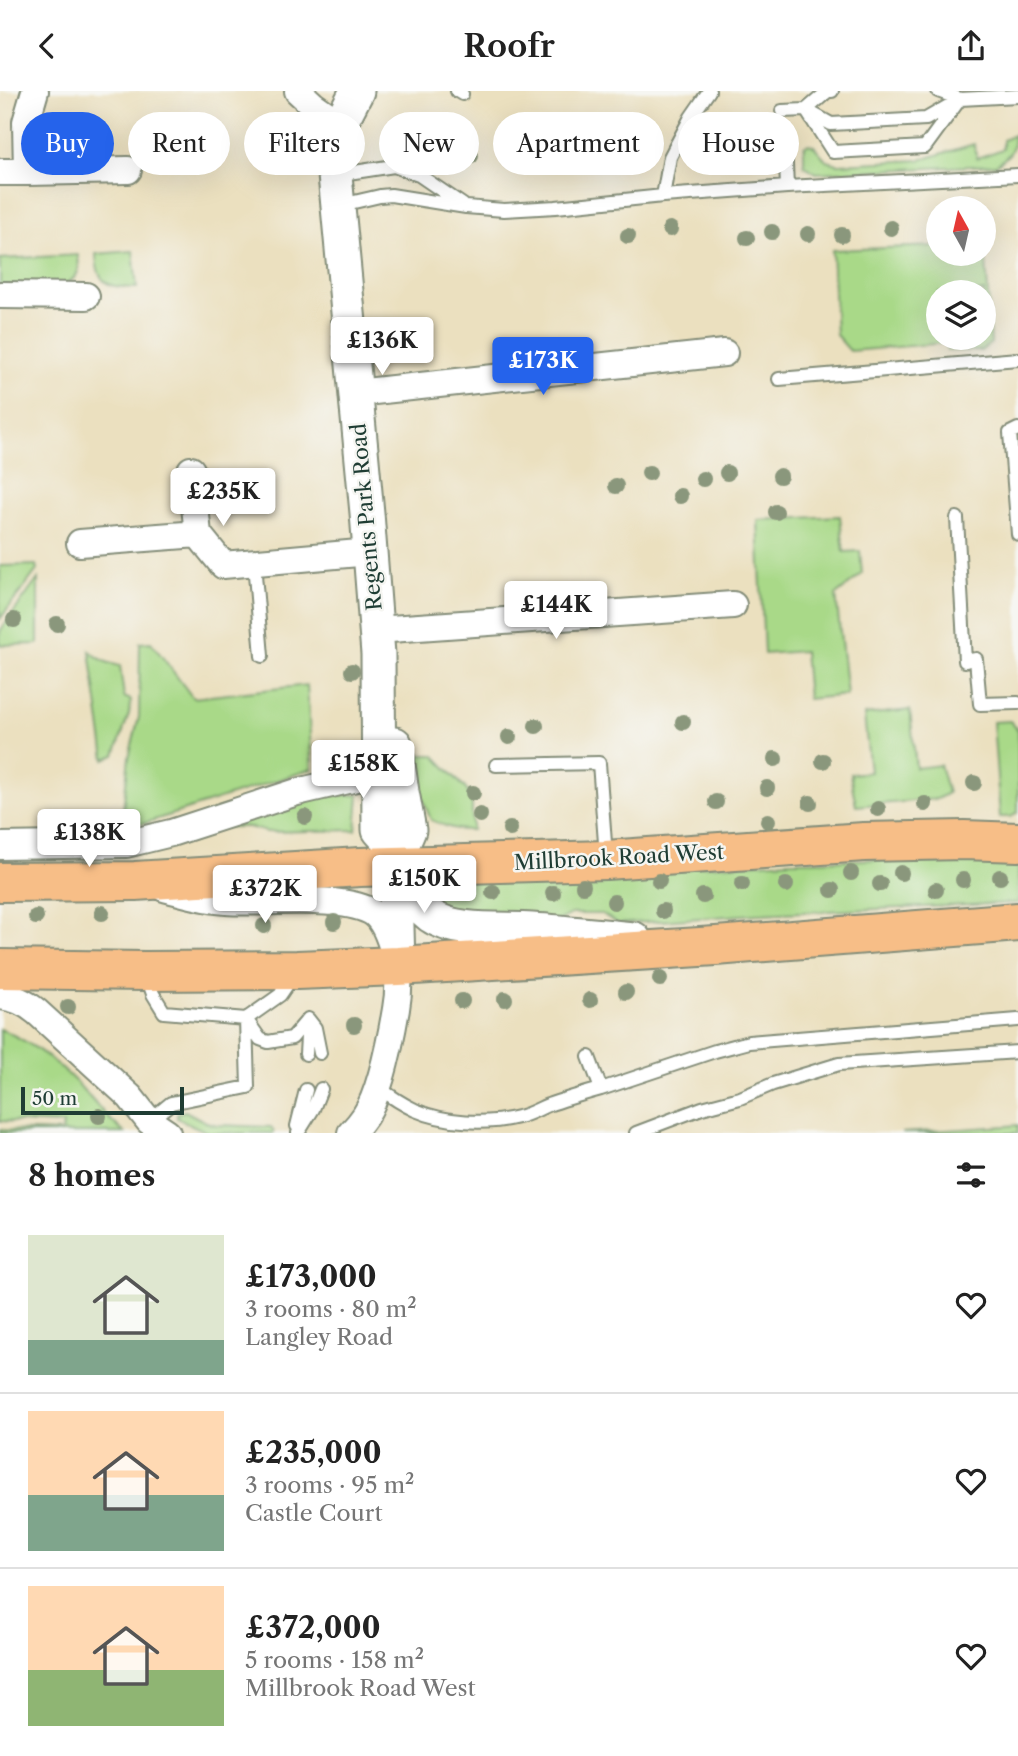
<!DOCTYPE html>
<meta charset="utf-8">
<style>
:root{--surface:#fff;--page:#f6f6f6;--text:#222;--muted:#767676;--line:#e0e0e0;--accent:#2563eb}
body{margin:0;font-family:"Libre Caslon Text",serif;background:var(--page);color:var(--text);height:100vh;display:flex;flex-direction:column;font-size:26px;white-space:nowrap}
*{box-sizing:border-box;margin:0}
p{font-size:23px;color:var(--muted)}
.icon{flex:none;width:38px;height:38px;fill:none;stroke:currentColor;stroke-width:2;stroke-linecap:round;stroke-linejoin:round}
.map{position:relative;height:1042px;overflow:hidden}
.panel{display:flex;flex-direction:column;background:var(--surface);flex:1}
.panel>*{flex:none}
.guide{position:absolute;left:21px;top:21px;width:976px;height:63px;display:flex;gap:14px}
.needle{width:46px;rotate:352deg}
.tools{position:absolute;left:926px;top:105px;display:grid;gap:14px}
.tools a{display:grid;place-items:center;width:70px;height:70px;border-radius:50%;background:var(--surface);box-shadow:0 7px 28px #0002;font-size:35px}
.scale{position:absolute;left:21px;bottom:18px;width:163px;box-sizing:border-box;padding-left:7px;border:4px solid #1f3d34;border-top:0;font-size:19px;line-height:24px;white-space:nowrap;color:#1f3d34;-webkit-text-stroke:5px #f6f6f2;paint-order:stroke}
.price{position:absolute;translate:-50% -60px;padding:0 16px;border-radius:7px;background:#fff;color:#222;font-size:23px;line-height:46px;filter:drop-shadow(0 2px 4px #0008)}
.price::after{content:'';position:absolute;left:50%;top:42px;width:21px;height:16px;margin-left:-10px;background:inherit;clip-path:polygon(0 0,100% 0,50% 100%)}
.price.selected{background:var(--accent);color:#fff}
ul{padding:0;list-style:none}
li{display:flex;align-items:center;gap:21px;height:175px;padding:0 28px}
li+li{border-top:2px solid var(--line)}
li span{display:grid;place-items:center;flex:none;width:196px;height:140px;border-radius:0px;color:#555}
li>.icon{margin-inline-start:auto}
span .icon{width:84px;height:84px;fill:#fffc;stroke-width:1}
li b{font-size:30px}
h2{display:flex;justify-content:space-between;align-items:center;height:84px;padding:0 28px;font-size:30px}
.chip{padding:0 24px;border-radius:32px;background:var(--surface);box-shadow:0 7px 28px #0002;font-size:24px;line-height:63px}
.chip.selected{background:var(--accent);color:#fff}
header{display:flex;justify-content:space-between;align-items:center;height:91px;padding:0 28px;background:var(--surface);font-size:32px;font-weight:600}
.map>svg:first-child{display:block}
.green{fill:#a9d988;stroke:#648b5e;stroke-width:2;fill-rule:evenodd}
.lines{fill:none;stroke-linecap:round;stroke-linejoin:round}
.service-casing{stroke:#858e7a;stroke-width:16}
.minor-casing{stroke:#858e7a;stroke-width:30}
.tertiary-casing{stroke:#858e7a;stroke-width:37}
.trunk-casing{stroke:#858e7a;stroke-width:42}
.service{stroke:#fff;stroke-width:12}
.minor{stroke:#fff;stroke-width:26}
.tertiary{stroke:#fff;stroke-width:33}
.trunk{stroke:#f7be87;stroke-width:38}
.tree{fill:#8a977c}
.labels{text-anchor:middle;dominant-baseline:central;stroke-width:5;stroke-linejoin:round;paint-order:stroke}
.street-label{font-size:21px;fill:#1f3d34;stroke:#f6f6f2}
</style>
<header><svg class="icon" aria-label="back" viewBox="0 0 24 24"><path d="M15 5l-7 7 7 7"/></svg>Roofr<svg class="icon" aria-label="share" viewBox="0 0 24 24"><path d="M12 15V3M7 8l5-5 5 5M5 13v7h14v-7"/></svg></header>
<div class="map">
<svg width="1018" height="1042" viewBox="0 0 1018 1042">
<rect width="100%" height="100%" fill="#f6f6f2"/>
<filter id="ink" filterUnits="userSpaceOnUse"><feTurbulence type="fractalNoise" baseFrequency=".0143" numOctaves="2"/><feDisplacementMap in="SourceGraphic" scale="14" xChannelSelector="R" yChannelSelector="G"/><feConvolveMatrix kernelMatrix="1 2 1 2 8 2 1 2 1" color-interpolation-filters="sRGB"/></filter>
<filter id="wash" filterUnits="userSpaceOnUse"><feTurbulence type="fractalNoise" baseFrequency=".00686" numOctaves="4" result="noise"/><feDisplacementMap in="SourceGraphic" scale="28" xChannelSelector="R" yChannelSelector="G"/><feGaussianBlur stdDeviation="1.57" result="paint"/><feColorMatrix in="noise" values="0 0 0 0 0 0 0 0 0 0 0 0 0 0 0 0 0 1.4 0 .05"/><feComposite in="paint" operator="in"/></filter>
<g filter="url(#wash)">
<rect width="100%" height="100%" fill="#ebe0bf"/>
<!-- green -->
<path class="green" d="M1014,44C1013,62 1010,64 996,74L816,82L804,74V55L809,53L814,55L827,70L838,73L920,69L974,53L977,67L1003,58V49Z
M984,153H985L991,252L981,260H947L945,252L850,260L836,244L832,159L938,155V163H984ZM938,201H984V247H938Z
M133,160L137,197C109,196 97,195 96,163Z
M78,164C80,180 79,186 64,194H0V168Z
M840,425L844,461L860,460L862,483L836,504L847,604L808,608L804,560L764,563L758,429Z
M36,474L37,479L0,528V475Z
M38,488V553L0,554V540Z
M151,551L193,607L307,594L312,678L145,732L121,737L129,666L139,626L140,552Z
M90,560C100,569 107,572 120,575L124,606L131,609L129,623L115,664L105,668Z
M910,619L916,677L940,674L948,702L937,708L856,715L850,683L870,681L864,624Z
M1010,630L1018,639V721L1011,726H1000L993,631Z
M416,664H434L465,697L472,707V739C456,740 445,735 431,729L422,706Z
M308,704H359L356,739L267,741L249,736H216Z
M1018,766V812L757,823L618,833L602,823H571L556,831L457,827L431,807L428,797L431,790L791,770Z
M0,938C30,950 53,968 76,991C92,1008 106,1027 125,1042H0V1039L62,1041L63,1033L0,1030Z
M185,1020L206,1031L217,1034L271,1036L274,1040L273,1042H209L177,1027V1022Z
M1018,1034V1042H902L1007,1035Z"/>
</g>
<g filter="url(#ink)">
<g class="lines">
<!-- service casing -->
<g class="service-casing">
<path id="service" d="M457,0L462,3
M938,0L960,8
M806,19L828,0H832
M782,20L806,19L833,61L925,56L960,8L1018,5
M808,20L831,33L926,28L957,10
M785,50L787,96
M335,84L394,75L419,84L463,114
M663,105L670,66L691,26L709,0
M341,114L380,105L391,104L466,116L504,119L556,116L663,105L787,96L1018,84
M779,288L1018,268
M1018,338L1010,342L1018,443
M957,427L965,570L976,568L980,613L1018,612
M254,472L262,565
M496,674L599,672L606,765
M146,884L153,903L164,921L246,928L280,904L293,885
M246,928L260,948L268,951L292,947L308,928
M308,928L315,937L320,962
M306,963L308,929
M378,996C390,1005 402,1013 415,1019C445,1032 486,1034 518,1026C528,1024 538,1018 548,1014C565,1008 583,1003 601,998L589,966
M601,998L715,960L749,951L1018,929
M149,1030L171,1012L248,996L246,928
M297,1035L306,999
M298,1042L313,1018L321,998
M636,1042L702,1017L740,1007L773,993L839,973L1018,961"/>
</g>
<!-- minor casing -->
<g class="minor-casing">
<path id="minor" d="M298,0L313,14L340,33
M0,81H27L26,31L35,0
M27,81L128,79
M0,204L86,205
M356,302L724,262
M191,379L198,443
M80,452L198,443L223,474L370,461
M376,539L733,514
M0,755L126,753L171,742L297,701L378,682
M164,797C184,802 205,809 226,810C265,813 337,803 370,820C382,826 388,842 392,855C399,877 400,895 396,918C391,947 381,1001 365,1025C361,1031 356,1037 351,1042
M0,905C15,907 25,911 37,921L130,1006L149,1030L167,1042"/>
</g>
<!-- tertiary casing -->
<g class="tertiary-casing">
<path id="tertiary" d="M357,0L340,33L335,84L367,422L378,563L379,739L395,757L398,875
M395,653L402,701L409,739L406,746L395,757
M397,778C406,795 415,813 431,825C455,842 503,837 532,839C566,841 600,845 634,848"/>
</g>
<!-- trunk casing -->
<g class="trunk-casing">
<path id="trunk" d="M0,791L135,790L360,776L606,769L864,751L964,749L1018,751
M0,878L145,880L297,879L398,875L716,855L1018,831"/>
</g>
<!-- service -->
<use href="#service" class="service"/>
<!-- minor -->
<use href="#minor" class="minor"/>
<!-- tertiary -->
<use href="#tertiary" class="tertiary"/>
<!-- trunk -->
<use href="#trunk" class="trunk"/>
</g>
<!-- trees -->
<g class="tree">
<circle cx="471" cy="65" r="8"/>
<circle cx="891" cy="137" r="8"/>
<circle cx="670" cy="138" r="8"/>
<circle cx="772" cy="141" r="8"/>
<circle cx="808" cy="143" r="8"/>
<circle cx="842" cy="144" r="8"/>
<circle cx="628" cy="145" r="8"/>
<circle cx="747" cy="147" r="8"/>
<circle cx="649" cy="382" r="8"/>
<circle cx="727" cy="382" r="8"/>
<circle cx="780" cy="385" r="8"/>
<circle cx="703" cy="388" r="8"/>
<circle cx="616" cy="395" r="8"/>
<circle cx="680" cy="405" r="8"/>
<circle cx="776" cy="421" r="8"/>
<circle cx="14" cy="529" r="8"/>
<circle cx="57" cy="533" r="8"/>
<circle cx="352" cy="580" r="8"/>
<circle cx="683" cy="631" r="8"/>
<circle cx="536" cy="635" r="8"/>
<circle cx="509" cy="646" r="8"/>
<circle cx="775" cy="668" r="8"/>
<circle cx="823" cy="670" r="8"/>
<circle cx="974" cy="692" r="8"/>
<circle cx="767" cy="697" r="8"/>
<circle cx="473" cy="702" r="8"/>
<circle cx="716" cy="711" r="8"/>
<circle cx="810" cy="712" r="8"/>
<circle cx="925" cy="713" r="8"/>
<circle cx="878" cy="718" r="8"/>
<circle cx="480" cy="724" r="8"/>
<circle cx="305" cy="726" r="8"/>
<circle cx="768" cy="730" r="8"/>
<circle cx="510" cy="738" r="8"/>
<circle cx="851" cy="782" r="8"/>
<circle cx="901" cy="782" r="8"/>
<circle cx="1000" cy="786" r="8"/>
<circle cx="963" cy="789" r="8"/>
<circle cx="659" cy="790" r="8"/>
<circle cx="742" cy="793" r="8"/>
<circle cx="880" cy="793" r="8"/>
<circle cx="786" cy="794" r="8"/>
<circle cx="583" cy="795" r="8"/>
<circle cx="832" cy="799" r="8"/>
<circle cx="936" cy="799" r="8"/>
<circle cx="493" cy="801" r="8"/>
<circle cx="553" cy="802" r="8"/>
<circle cx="703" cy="805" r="8"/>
<circle cx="614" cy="811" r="8"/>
<circle cx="663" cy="820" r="8"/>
<circle cx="102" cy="822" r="8"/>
<circle cx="36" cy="826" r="8"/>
<circle cx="334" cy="831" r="8"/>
<circle cx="264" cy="835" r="8"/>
<circle cx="660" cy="888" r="8"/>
<circle cx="626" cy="901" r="8"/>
<circle cx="505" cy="908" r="8"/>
<circle cx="590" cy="909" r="8"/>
<circle cx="462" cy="910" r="8"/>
<circle cx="68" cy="916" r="8"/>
<circle cx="354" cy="934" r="8"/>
<circle cx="99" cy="1025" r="8"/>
</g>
</g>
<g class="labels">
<!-- street labels -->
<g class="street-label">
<text transform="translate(366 426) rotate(-95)">Regents Park Road</text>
<text transform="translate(619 766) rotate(-3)">Millbrook Road West</text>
</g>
</g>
</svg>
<div class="tools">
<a><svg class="needle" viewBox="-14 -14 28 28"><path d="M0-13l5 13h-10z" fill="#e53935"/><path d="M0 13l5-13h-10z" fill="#767676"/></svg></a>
<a><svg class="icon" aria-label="layers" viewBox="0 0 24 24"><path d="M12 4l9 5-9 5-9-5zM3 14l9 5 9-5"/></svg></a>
</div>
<div class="scale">50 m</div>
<b class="price" style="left:382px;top:286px">£136K</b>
<b class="price selected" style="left:543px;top:306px">£173K</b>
<b class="price" style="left:223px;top:437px">£235K</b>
<b class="price" style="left:556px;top:550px">£144K</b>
<b class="price" style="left:363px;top:709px">£158K</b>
<b class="price" style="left:89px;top:778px">£138K</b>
<b class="price" style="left:424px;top:824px">£150K</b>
<b class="price" style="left:265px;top:834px">£372K</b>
<div class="guide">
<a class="chip selected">Buy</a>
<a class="chip">Rent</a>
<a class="chip">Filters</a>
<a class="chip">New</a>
<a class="chip">Apartment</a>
<a class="chip">House</a>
</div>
</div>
<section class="panel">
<h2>8 homes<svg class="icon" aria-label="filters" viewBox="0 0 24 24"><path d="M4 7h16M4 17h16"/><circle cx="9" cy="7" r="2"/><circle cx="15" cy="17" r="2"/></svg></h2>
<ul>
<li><span style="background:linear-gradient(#dfe7d0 75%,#7fa58c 0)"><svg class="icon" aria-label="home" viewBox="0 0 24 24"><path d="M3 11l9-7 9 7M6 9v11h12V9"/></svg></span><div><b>£173,000</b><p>3 rooms · 80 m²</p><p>Langley Road</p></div><svg class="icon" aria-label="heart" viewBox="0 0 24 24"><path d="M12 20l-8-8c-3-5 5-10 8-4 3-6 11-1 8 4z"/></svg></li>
<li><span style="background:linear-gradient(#ffd9b3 60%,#7fa58c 0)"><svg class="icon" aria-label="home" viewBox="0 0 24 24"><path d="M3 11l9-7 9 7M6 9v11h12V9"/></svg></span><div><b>£235,000</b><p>3 rooms · 95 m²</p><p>Castle Court</p></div><svg class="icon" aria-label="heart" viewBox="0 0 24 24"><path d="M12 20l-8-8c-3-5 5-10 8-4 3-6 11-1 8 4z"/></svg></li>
<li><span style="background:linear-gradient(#ffd9b3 60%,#8fb573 0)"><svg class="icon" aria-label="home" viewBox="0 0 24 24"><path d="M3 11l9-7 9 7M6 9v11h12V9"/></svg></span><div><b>£372,000</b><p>5 rooms · 158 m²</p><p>Millbrook Road West</p></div><svg class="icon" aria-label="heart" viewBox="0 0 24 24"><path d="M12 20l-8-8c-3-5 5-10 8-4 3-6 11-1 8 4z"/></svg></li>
</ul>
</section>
